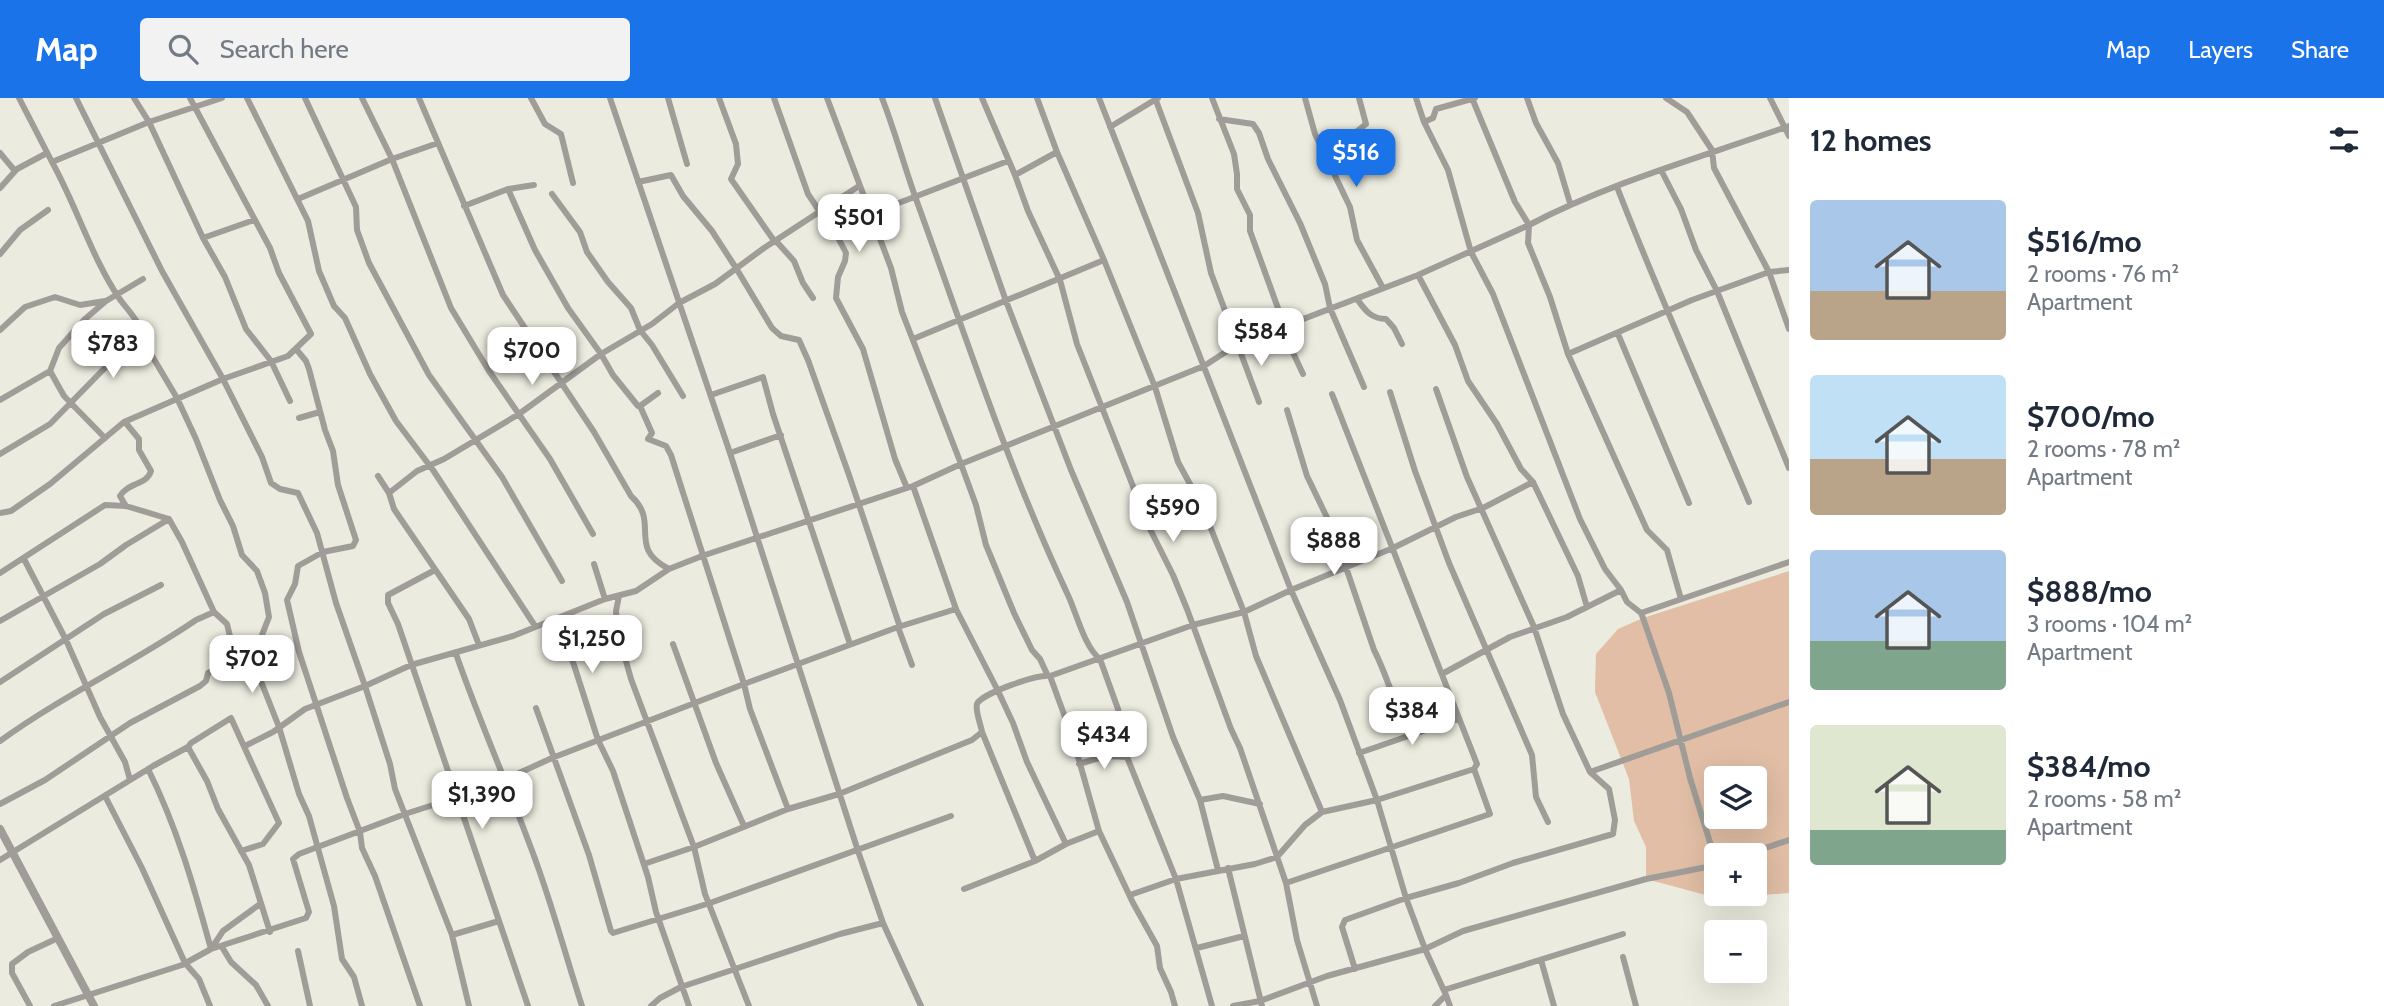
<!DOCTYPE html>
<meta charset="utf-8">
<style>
:root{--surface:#fff;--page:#f2f2f3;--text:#1f2937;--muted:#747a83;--accent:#1a73e8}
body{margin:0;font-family:Cabin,sans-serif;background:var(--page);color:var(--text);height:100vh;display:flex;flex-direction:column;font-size:26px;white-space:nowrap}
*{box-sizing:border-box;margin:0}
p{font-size:23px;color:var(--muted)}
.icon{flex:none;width:38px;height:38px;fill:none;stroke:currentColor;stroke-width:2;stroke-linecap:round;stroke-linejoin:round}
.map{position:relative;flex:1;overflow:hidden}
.details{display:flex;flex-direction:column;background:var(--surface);width:595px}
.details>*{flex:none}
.buttons{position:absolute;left:1704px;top:668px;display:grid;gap:14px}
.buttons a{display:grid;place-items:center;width:63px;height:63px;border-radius:7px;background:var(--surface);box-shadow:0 7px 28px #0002;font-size:35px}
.price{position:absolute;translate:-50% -60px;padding:0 16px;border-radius:14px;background:#fff;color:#222;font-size:23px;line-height:46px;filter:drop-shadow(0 2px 4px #0008)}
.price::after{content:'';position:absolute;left:50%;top:42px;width:21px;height:16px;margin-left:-10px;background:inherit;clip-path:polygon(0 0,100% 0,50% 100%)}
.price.selected{background:var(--accent);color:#fff}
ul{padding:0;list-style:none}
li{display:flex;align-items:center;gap:21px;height:175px;padding:0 21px}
li span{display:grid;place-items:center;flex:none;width:196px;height:140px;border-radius:7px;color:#555}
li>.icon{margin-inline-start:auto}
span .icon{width:84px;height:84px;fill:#fffc;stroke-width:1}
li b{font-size:30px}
h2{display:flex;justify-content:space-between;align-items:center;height:84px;padding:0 21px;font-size:30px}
header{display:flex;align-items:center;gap:42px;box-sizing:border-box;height:98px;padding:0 35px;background:var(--accent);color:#fff}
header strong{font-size:33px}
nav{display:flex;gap:38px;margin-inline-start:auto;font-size:24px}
.search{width:490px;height:63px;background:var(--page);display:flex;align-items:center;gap:18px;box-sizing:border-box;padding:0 24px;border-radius:7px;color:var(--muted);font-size:26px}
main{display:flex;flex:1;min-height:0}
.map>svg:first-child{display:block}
.green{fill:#e1bea5;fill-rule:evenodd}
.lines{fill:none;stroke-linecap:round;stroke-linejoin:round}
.minor{stroke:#a09d99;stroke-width:6}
.tertiary{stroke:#a09d99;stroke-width:8}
</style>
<header>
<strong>Map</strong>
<div class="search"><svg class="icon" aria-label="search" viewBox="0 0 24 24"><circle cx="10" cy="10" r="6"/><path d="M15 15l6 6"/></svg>Search here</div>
<nav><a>Map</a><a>Layers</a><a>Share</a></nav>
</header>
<main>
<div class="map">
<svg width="1789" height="908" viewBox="0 0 1789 908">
<rect width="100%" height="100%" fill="#ecebdf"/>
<!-- green -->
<path class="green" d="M1789,473V795L1717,800L1646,781V749L1634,723L1629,681L1595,594L1596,556L1618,531L1643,520ZM1717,681H1755V719H1717ZM1717,758H1755V796H1717Z"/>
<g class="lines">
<!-- minor -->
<path class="minor" d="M19,0L52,64L149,24L222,0
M76,0L162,173L223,281L262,359L271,385L280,391L298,395L317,435L336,505L365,588L305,611L273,634L245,648
M134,0L149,24L203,140L225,179L246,231L271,263L290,303
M247,0L308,123L319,173L334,208L345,220L370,276L396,323L433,372L535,528
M305,0L356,109L357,132L369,165L429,277L502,379L562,483
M362,0L392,61L451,210L489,273L550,361L593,436
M419,0L503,197L594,334L631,398C661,425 626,449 669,471
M531,0L545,26L561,36L573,85
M610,0L730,355L858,753L883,825L921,908
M668,0L687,66
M719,0L736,46L738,66L731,81L775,144
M774,0L808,96L820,114
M827,0L891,170L902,214L961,366L976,407L986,447L1014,515L1032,552L1040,561L1047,576
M882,0C895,33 904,68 916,101C964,233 1007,367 1067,495C1076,513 1084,549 1100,561L1118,611L1127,659L1176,781L1212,908
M935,0L1006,203L1071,372L1127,504L1173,639L1200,702L1218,772
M982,0L1015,77L1028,113L1060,182L1077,246L1149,429L1173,477L1187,511L1231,631L1240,650L1286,785L1297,842L1317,908
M1037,0L1057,54L1104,162L1155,289L1178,364L1202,408L1244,514L1256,558L1322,714L1377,702L1474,671
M1099,0L1291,492L1340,602L1377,702L1406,800L1425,851L1446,897L1435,908
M1155,0L1198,115L1211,175L1259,304
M1212,0L1234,56L1237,76V91L1250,117V133L1283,224L1282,231L1303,276
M1305,0L1315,36L1350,109L1357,142L1383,190
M1416,0L1424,24L1448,72L1471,154L1493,196L1580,421L1605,471L1621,492L1627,504L1641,515L1643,520L1669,595L1690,680L1717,767
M1472,0L1515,104L1529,127C1611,84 1702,59 1789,28
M1527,0L1536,25L1558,65L1570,105
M1666,0L1687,14L1712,52L1714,70L1769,174L1789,231
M1770,0L1789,38
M1219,21L1253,26L1259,35L1268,61L1300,125L1325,186L1330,210L1364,289
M1424,24L1433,20L1436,11L1475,0
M1110,29L1158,0
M0,55L15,73
M1326,58L1347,46L1356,34L1366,26L1359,0
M1661,72L1681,111L1696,152L1717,193L1789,370
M1015,77L1057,54
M638,84L671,77L683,98L712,133L736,170L772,230L781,238L799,242L808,262L849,377L900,529
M1617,89C1658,195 1705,299 1749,404
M0,90L17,71L47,55
M508,91L535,152L568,210L601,256L613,277L638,308H640
M552,96L580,134L587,154L608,184L631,210L640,232L652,247L683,298
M298,101L392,61L438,45
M464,108L508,91L534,87
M824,112L846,155L845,163L838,179L836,200L863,251L895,361L907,390
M870,116L1008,63
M203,140L254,122
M776,143L794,163L803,185L813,200
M0,156L20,132L48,112
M1418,177L1455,247L1468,283L1497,326L1521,371L1533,384L1578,478L1587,509
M1357,201C1365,212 1371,221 1386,221L1394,230L1402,246
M0,232L25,209L55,199L80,207L105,203
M1618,236L1689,405
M913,241L1104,162
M296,251L306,263L309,271L325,332L333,353L338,387L356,442L353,448L323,454L298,468L295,486L287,502L299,554L347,700L360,734L362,750L375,778L420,908
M1568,256L1647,432L1667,452L1681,501
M50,273L64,298L105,340
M1436,291L1467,379L1534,529L1563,616L1590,674L1789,604
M1390,294L1415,373L1449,465L1532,657L1536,699L1548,724
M711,297L763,279L773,316L850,546
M0,302L50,273L59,250L85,221L106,203L143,181
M1287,312L1307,378L1334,434L1374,552C1388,579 1395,609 1408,636
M299,320L320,314
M125,324L139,341V352L151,373C147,387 127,385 120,398L126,408
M730,355L781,337
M0,356L50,326L142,232
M378,378L389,395
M913,388L956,511L998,593L1013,625L1027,664L1066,746
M0,415L11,413L50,386L124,324L223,281L288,258L311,236L279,175L270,150L190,0
M24,461L66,542L100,619L125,664L130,682
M594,466L605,501
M435,472L388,497V505L398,526L528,908
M0,475L105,407L126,408L169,421L182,444L214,514L227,526L235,559
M619,498L616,513L617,531L631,581L694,749L705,796L749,908
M1641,515L1789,464
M556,521L574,567L598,642L613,673L648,779L656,814L689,908
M0,523L100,466L126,447L169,421
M673,546L716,665L744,728
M479,547L469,521L394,411L389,395L417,373L444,361L519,316L601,256L652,226L679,205L715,186L764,150L859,88
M249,553L279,629L299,696L309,718L334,808L342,861L354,879L362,908
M456,556C479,622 507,685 531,750C551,802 565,856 582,908
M912,567L898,529L956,511
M1442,576L1510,539L1567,519L1621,492
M1050,578L1073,641L1099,733L1133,805L1157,848L1160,870L1171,894L1175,908
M0,584L104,516L161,487
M536,610L589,757L611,833L613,835L710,805L951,718
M982,634L1035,763
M0,643C62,598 133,565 196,522L214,514
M188,649L207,683L218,711L249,767L270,834
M1359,655L1458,621
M1079,666L1106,658L1127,659
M148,671C177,729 194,789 211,851
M105,698L142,770L185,865L199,881L210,908
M1200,702L1223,698L1260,706
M0,706L45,682L130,625L200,588L206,583L208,575L249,553L260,542L269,519L265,495L257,473L242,457L233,428L220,402L196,341L177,300L142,241C142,225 128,213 119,200C92,160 76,107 52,64
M788,711L750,611L744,586L898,529
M1741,758L1789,742
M0,762L153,668L188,649L191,645L231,620L279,725L263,746L241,753
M644,766L694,749L788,711L839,696L972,642L982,634C981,627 975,613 977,606C980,596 1040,575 1050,578L1193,527L1244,514L1291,492L1393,450L1456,419L1483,410L1533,384
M1228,770L1262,908
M1286,785L1490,716L1474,671L1477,666L1332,296
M964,791L1035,763L1066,746L1099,733
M1130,797L1176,781L1255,766L1277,759L1305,727L1322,714
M452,837L499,823
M222,849L231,864L256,887L268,908
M1197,850L1244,838
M211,851L223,833L260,806
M298,853L310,908
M1623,859L1636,908
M1541,862L1554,908
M1355,871L1342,829L1345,822L1406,800L1459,785L1513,765L1613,736L1615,722L1609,691L1590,674
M1444,892L1623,836
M1446,897L1450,908
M30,908L12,875V866L28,854L58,840
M54,908L182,867L211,851L306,820L309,814L293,761L299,756L405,716L486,690L552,660L744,586L671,357L666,348L648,341L652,335L640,308L658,295
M469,908L452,837L395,691L390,666L365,588L411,567L513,538L605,501L636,493L669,471L702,458L913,388L961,366L1204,268L1238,246L1418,177L1529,127L1528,145L1550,199L1568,256L1692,202L1769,174L1789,172
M651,908L660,900L681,889L840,836L883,825
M1233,908L1260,903L1327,878L1425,851L1463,833L1646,781L1717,767"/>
<!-- tertiary -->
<path class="tertiary" d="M0,731L94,908"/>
</g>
</svg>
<div class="buttons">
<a><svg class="icon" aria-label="layers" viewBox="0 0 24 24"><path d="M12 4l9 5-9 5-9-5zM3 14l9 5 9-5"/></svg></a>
<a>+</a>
<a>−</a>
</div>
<b class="price selected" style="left:1356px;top:91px">$516</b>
<b class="price" style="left:859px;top:156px">$501</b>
<b class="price" style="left:1261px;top:270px">$584</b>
<b class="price" style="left:113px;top:282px">$783</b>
<b class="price" style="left:532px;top:289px">$700</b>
<b class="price" style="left:1173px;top:446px">$590</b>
<b class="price" style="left:1334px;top:479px">$888</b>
<b class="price" style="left:592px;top:577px">$1,250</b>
<b class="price" style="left:252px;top:597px">$702</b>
<b class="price" style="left:1412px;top:649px">$384</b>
<b class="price" style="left:1104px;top:673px">$434</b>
<b class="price" style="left:482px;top:733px">$1,390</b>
</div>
<section class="details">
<h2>12 homes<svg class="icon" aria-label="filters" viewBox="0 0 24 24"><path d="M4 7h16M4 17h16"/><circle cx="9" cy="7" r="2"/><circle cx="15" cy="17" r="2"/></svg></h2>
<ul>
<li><span style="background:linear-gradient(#a9c7e8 65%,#b9a48a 0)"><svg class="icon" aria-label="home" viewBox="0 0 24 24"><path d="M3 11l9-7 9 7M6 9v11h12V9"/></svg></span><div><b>$516/mo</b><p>2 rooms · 76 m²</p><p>Apartment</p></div></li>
<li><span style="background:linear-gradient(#bfe0f5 60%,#b9a48a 0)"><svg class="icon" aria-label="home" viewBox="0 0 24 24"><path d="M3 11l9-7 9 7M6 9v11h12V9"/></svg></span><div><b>$700/mo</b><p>2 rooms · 78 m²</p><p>Apartment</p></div></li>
<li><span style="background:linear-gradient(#a9c7e8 65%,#7fa58c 0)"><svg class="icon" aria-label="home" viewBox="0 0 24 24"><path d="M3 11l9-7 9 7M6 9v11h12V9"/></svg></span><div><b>$888/mo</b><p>3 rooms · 104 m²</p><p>Apartment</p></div></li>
<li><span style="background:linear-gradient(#dfe7d0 75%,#7fa58c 0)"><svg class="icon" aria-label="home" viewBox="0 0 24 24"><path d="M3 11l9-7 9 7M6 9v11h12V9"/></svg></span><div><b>$384/mo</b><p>2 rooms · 58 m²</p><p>Apartment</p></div></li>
</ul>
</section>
</main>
